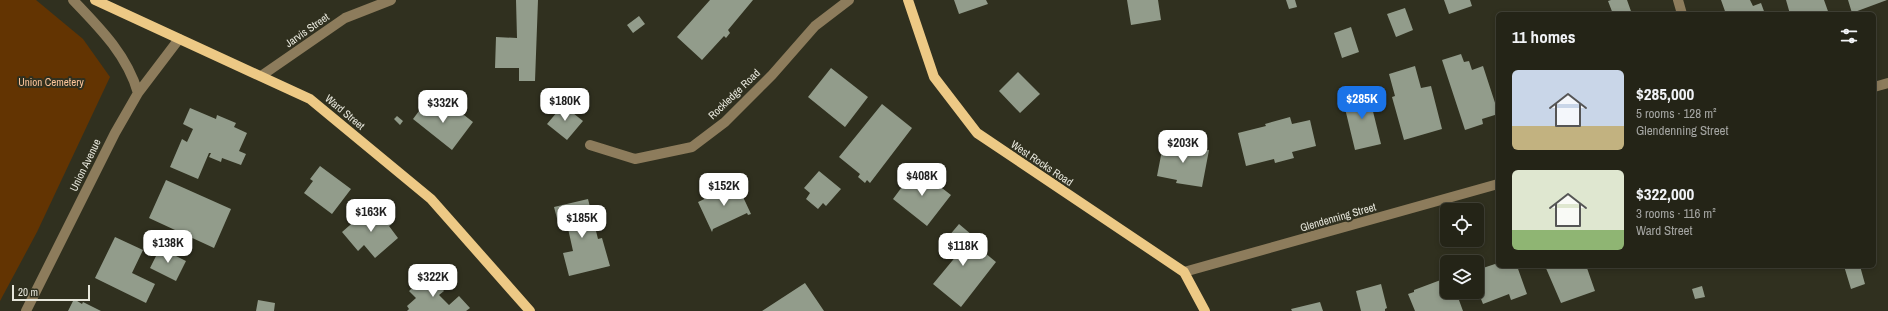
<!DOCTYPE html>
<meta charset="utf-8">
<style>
:root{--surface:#242417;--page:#2c2c20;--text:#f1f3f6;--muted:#a3a4a1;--line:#414136;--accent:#1a73e8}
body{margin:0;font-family:"Archivo Narrow",sans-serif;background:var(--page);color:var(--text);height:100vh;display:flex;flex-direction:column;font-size:15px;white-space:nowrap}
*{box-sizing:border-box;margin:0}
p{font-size:13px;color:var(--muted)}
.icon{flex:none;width:22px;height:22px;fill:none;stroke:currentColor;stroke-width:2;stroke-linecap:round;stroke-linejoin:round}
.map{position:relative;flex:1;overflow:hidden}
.panel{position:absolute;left:1496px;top:12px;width:380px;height:256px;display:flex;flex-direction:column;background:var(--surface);border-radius:6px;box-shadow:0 2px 6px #0003,0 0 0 1px var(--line)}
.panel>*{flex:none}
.tools{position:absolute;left:1440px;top:203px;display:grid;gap:8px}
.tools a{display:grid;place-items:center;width:44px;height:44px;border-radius:6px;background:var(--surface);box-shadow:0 2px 6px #0003,0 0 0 1px var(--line);font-size:20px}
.scale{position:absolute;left:12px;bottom:10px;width:78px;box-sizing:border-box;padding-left:4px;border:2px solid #e6e6db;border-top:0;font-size:11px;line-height:14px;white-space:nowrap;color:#e6e6db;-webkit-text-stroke:3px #30301f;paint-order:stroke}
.price{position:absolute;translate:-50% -34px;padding:0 9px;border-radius:8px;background:#fff;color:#222;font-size:13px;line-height:26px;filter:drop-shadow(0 1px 2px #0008)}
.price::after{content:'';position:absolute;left:50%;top:24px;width:12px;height:9px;margin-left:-6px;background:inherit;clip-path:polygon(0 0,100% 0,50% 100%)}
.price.selected{background:var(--accent);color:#fff}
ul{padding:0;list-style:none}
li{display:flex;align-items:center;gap:12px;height:100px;padding:0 16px}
li span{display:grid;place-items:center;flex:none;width:112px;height:80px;border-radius:6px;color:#555}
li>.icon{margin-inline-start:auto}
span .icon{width:48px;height:48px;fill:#fffc;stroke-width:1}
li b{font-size:17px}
h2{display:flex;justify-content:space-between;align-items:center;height:48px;padding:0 16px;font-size:17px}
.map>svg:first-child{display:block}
.green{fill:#633402}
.building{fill:#929c8b}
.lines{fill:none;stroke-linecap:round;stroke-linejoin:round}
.minor{stroke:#8d7c5c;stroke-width:10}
.major{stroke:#edc985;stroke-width:10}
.labels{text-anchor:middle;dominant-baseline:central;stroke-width:4;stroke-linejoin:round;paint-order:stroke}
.street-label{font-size:11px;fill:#e6e6db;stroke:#30301f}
.park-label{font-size:11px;fill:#fcc49a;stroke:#30301f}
</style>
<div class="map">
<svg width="1888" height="311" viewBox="0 0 1888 311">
<rect width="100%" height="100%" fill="#30301f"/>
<!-- green -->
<path class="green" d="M0,0H36L83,39L110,77L37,232L0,301Z"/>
<!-- building -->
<path class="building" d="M516,0H538L535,81H519V68H495L496,37L517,38Z
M710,0H753L728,30L730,33L726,38L724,36L702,60L677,37Z
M954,0H986L988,4L959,14Z
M1127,0H1158L1161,20L1131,25Z
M1286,0H1295L1297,7L1289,9Z
M1444,0H1470L1472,6L1449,14Z
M1611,0H1627L1632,14H1613L1608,1Z
M1721,0H1750L1753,6L1761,3L1765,14H1726Z
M1786,0H1824L1829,14H1790Z
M1848,0H1887L1852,13Z
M1405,8L1413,30L1396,37L1387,14Z
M639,16L645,24L633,33L627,25Z
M1351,27L1359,52L1342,58L1334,33Z
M1461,54L1464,62L1469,61L1472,70L1483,66L1498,112V114L1482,119L1483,124L1465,130L1442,60Z
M1415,66L1421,88L1431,86L1442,129L1404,140L1392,97L1395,96L1389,74Z
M831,68L868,97L845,127L808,97Z
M1018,72L1040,94L1020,113L999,91Z
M1367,87L1381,144L1355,150L1342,96L1355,93L1356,98L1361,96L1359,88Z
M428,99L450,115L455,108L473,122L452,150L413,119Z
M882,104L912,128L870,183L867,180L865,183L858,177L860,174L839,157Z
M563,105L583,121L567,140L547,124Z
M190,108L216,119L217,115L236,123L234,127L247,133L239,151L246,154L241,165L222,158L221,162L209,157L211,153H209L198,179L170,167L182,139L187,142L193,129L183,124Z
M397,116L403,121L400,125L394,119Z
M1290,117L1292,124L1310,120L1316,146L1292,152L1294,158L1275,163L1274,159L1246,166L1238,133L1266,126L1265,124Z
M1164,140L1209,150L1202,187L1176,183L1177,180L1157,176Z
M320,166L351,189L332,214L304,193L313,181L310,179Z
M916,168L951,195L927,226L893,199Z
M819,171L841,189L826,206L823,203L818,209L806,199L810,193L804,188Z
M166,180L231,209L214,248L149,218Z
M737,184L751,214L748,215L747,213L713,229L712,232L698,202Z
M588,199L598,239L602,238L610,266L569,276L563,253L573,251L567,224L559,226L554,207Z
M372,206L382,219L386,216L392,224L389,226L398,238L375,258L364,245L358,251L342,232Z
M959,224L972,235L968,239L996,262L961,307L933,284L957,255L943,243Z
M115,237L143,250L132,273L155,284L146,303L95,278Z
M160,248L186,261L176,281L150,268Z
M1498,263V266H1517L1527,294L1511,300L1509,294L1483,304L1477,289V270Z
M1545,266H1590L1587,268L1595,291L1561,303Z
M1844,266H1860L1865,284L1851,289Z
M429,273L444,291L439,295L449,305L459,296L470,308L466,311H407L409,309L407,306L416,298L409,291Z
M1446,278L1447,282L1444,283L1448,295L1456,292L1463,311H1415L1408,294L1414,292V290Z
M805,283L824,311H762Z
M1381,284L1387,308L1385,309V311H1361L1356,291Z
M1702,286L1705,297L1695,299L1692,289Z
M74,299L82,304L83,302L101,311H68Z
M258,300L275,303L274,311H256Z
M1320,302L1323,311H1292L1291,309Z"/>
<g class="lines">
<!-- minor -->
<path class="minor" d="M73,0C100,28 127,55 138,93
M1678,0L1682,14
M261,76L345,18L391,0
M1874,87L1888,83
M590,145L635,159L692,147L725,122L772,75L815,26L849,0
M1184,272L1498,184
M26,311L115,133L138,93L179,39"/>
<!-- major -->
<path class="major" d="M95,0L310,99L431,199L530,311
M908,0L934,77L977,133L1184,272L1205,311"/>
</g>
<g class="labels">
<!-- street labels -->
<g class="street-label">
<text transform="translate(307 30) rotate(-35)">Jarvis Street</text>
<text transform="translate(734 94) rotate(-44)">Rockledge Road</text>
<text transform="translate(345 112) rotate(40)">Ward Street</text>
<text transform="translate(1042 163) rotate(34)">West Rocks Road</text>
<text transform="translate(85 165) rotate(-64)">Union Avenue</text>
<text transform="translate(1338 217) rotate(-16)">Glendenning Street</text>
</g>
<!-- park labels -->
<g class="park-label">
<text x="51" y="82">Union Cemetery</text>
</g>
</g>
</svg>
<div class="tools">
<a><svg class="icon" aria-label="locate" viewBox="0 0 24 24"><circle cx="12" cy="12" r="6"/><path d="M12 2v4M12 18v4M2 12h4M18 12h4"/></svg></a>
<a><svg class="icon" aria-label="layers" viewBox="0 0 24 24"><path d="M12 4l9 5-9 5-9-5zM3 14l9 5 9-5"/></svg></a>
</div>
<div class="scale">20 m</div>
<b class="price selected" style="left:1362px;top:120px">$285K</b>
<b class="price" style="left:565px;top:122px">$180K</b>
<b class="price" style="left:443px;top:124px">$332K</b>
<b class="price" style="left:1183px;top:164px">$203K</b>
<b class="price" style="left:922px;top:197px">$408K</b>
<b class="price" style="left:724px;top:207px">$152K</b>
<b class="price" style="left:371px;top:233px">$163K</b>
<b class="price" style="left:582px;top:239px">$185K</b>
<b class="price" style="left:168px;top:264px">$138K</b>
<b class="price" style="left:963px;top:267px">$118K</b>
<b class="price" style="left:433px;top:298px">$322K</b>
<section class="panel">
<h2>11 homes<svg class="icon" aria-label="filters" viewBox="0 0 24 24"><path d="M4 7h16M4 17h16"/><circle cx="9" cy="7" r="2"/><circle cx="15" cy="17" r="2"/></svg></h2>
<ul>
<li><span style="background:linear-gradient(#c9d6e8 70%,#c2b280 0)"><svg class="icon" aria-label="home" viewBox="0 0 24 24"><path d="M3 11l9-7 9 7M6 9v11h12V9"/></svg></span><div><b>$285,000</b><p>5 rooms · 128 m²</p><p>Glendenning Street</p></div></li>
<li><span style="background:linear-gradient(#dfe7d0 75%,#8fb573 0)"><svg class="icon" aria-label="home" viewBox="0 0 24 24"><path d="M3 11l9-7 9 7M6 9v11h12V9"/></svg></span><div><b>$322,000</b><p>3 rooms · 116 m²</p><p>Ward Street</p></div></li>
</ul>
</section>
</div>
